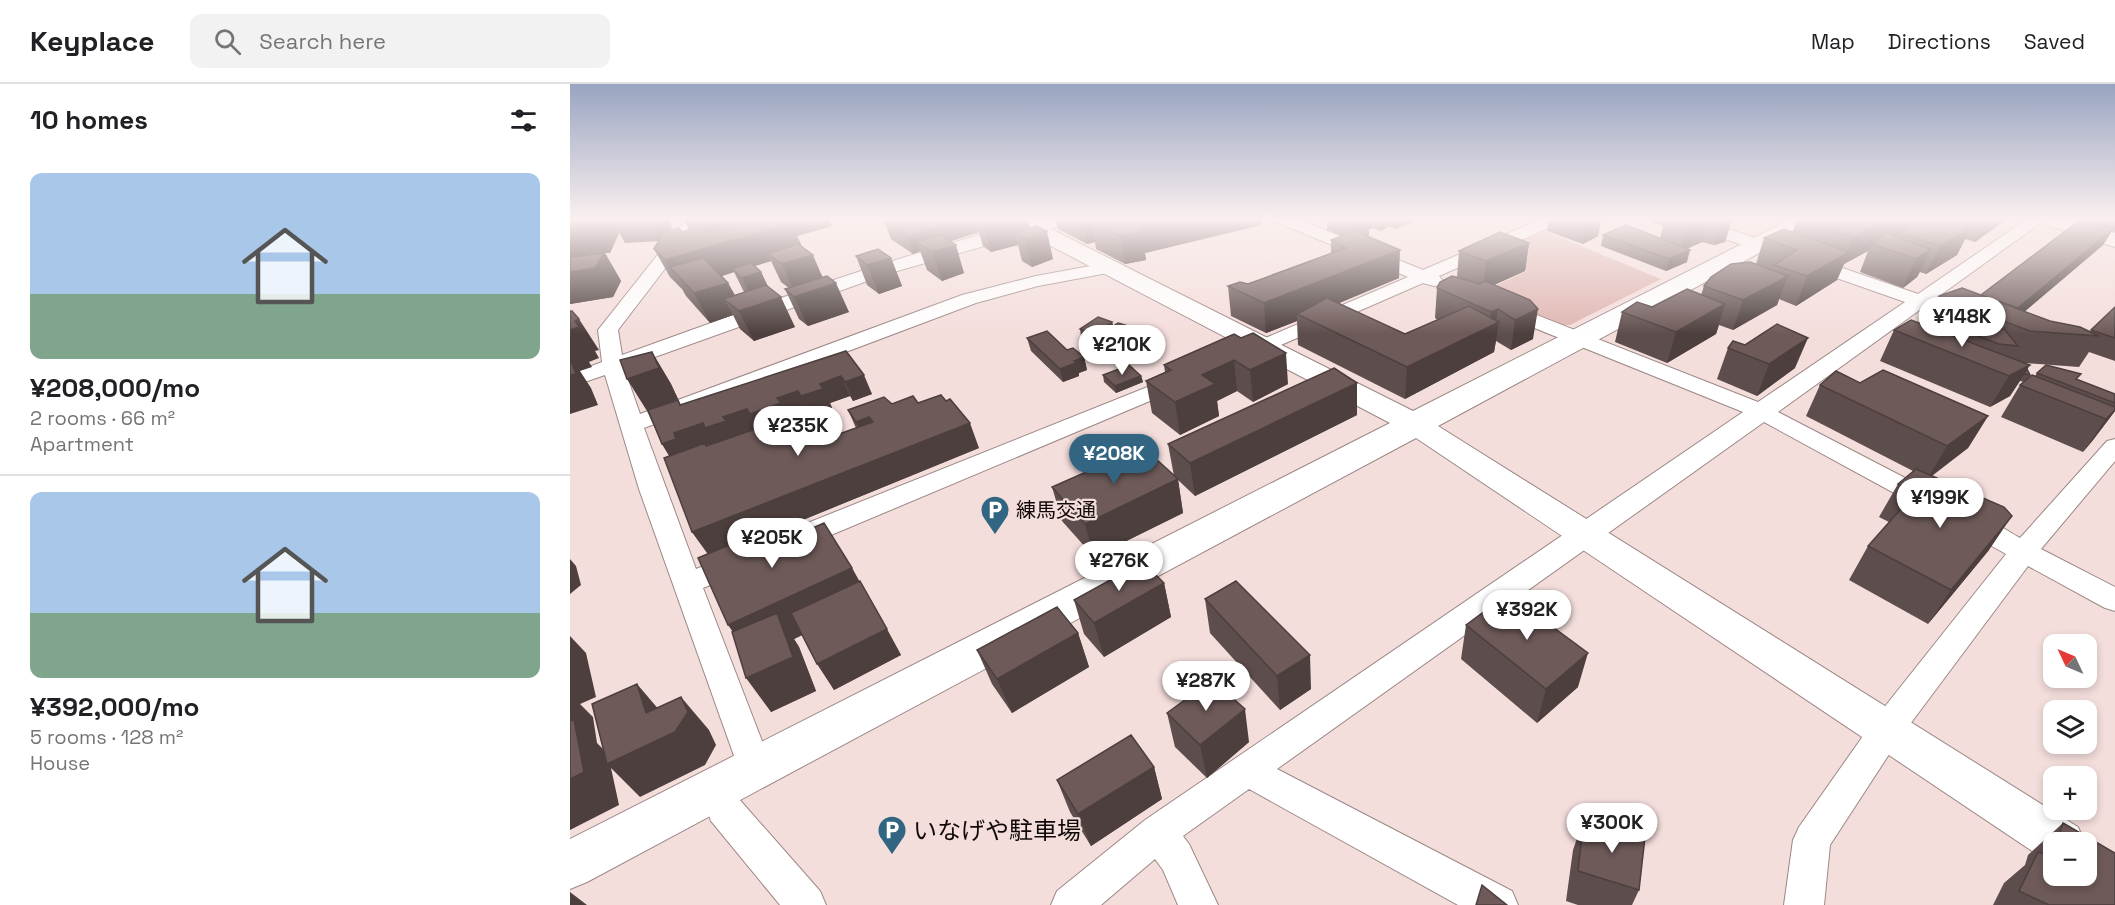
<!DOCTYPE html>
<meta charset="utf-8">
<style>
:root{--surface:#fff;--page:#f2f2f2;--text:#202124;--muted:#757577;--line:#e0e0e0;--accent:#316581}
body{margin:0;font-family:"Space Grotesk","Noto Sans JP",sans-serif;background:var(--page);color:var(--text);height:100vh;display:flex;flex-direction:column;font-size:22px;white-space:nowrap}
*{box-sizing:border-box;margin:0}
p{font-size:20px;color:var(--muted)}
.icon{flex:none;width:33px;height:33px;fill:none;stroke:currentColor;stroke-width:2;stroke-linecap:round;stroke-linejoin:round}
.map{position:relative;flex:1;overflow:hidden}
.panel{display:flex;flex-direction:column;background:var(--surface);width:570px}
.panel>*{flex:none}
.needle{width:39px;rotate:314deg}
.tools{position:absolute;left:1473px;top:550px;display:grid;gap:12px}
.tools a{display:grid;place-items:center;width:54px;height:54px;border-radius:12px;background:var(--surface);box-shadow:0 3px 9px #0003;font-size:30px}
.price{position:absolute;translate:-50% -51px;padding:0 14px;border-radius:21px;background:#fff;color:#222;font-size:20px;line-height:39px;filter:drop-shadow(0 2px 3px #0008)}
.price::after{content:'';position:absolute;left:50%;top:36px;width:18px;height:14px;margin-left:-9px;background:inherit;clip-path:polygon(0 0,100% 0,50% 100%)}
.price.selected{background:var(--accent);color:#fff}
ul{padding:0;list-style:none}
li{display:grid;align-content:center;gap:12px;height:318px;padding:0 30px}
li+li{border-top:2px solid var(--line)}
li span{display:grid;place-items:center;height:186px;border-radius:12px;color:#555}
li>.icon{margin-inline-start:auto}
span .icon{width:108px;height:108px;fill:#fffc;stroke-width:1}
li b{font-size:26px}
h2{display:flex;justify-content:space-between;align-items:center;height:72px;padding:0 30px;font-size:26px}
header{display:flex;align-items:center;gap:36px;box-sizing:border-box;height:84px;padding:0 30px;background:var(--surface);border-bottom:2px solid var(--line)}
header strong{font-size:28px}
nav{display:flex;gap:33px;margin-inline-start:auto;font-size:21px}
.search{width:420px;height:54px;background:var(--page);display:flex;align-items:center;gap:15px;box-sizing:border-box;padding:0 21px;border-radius:12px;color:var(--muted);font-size:22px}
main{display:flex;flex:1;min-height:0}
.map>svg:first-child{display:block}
.green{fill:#deb5b1}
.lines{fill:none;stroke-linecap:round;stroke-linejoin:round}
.minor-casing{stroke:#9c8886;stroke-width:2}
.tertiary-casing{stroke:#9c8886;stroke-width:2}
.minor{fill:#fff;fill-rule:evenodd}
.tertiary{fill:#fff;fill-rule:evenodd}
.wall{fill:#5e4d4d;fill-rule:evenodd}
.shaded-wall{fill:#4c3f3e}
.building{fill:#6d5a59;stroke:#4c3f3e;stroke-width:1.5}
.labels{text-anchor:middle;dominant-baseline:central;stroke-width:4.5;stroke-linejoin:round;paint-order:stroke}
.poi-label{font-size:20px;fill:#100909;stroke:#f4dedc;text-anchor:start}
.near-poi-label{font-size:24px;fill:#100909;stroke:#f4dedc;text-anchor:start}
</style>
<header>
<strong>Keyplace</strong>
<div class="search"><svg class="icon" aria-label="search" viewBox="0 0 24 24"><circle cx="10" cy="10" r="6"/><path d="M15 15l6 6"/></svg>Search here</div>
<nav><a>Map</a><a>Directions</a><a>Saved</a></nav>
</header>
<main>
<section class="panel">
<h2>10 homes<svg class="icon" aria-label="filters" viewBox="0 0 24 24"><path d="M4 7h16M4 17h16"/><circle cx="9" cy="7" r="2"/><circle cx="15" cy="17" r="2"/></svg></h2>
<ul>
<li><span style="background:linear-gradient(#a9c7e8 65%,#7fa58c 0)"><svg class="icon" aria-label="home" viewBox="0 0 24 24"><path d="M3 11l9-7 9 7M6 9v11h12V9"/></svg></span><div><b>¥208,000/mo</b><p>2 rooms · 66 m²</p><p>Apartment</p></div></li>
<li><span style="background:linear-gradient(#a9c7e8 65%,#7fa58c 0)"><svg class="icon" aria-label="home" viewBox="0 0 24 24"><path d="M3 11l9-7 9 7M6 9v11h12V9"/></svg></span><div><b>¥392,000/mo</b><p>5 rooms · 128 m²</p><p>House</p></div></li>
</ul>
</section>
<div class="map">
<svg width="1545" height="821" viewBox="0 0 1545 821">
<rect width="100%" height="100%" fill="#f4dedc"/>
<!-- green -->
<path class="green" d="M974,147L1091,195L1000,241H989L910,209L957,187L920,171Z"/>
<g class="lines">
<!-- minor casing -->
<g class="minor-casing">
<path id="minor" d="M116,135H133L48,246L52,271C149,236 246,200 345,170C399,154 454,135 510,135L508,138L442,154L317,190L54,284L70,330L392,211L466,192L537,179L543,180L546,184L543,188L468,202L406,219L74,344L126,485L167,469L177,472L181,479L177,486L133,504L202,683L197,694L185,699L173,694L168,683L69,405L35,291L0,303V290L32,278L28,246Z
M705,135H728L853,186L971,135H994L992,138L869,192L873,197L870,201L864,202L853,199L679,275L672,277L665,275L662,271L665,267L838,193L707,138Z
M1105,135H1130L1348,210L1457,135H1476L1208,328L1366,410L1370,416L1366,422L1357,424L1348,422L1194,338L707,685L942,807L948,821H888L679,705L613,752L619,760L648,821H608L593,786L585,775L531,821H481L487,807L575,736L1173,328L927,229L924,225L927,221H941L1188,318L1335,218L1107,138Z
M610,290L618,291L621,296L618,301L235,462L225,464L215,462L211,455L215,448Z
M1545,355V377L1471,465L1545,503V527L1535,524L1458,482L1329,655L1260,761L1254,821H1214L1223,756L1229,743L1305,635L1436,470L1388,443L1384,437L1388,431C1408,425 1432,444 1450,454L1537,357Z
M147,687L160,692L169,715L250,807L256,821H210L141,737L129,703L134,692Z"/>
</g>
<!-- tertiary casing -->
<g class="tertiary-casing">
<path id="tertiary" d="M434,135H461L843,327L1221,135H1248L1245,139L868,342L1508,743L1515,759H1484V779L1474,775L846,354L17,798L0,805V755L820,339L437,139Z
M1468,135H1501L1545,149V163L1471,139Z"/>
</g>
<!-- minor -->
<use href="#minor" class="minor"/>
<!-- tertiary -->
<use href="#tertiary" class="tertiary"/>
</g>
<!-- wall -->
<path class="wall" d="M0,135H98L102,144L99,147L112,148L119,146L114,135H259L262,142L227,152L232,163L253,193L279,228L238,242L229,235L215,205L219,204L211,198L201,177L184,182L191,188L198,203L225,243L184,257L170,245L163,231L140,239L116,212L112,205L100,193L84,165L89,157L55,159L42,136L49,149L40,169H35L51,197L43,213L0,220ZM164,188L174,208L165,211L158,199L152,192Z
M325,135H457L460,144L483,175L462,183L452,177L448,161L421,168L413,162L409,148L380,157L394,189L372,197L357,186L350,167L343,170L321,155L315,139Z
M486,135H691V141L575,169L576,176L555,180L526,165L525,158L517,160L488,145Z
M757,135H843L842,138L826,145L817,142V144L810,147L803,144L799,145V151L797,152L829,194L768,219L835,250L868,236L865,234L867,204L887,193L889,167L959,159L955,187L924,201L963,255L941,266L926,257L924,268L835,315L728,261L727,237L696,249L661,232L658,202L678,200L761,169V156L771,152L757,146Z
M979,135H1031L1028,152L1013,160L977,147Z
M1083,135H1162L1155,158L1144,161L1132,158L1117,165V178L1096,187L1031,162L1033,151L1090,154L1093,142L1082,138Z
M1227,135H1374L1378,136V135H1437L1405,158L1395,155L1387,171L1356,190L1350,188L1347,193L1333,204L1290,188L1298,167L1274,180L1267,196L1226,222L1209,215L1207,221L1163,246L1149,241L1146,250L1097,279L1045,258L1052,228L1082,223L1131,211L1134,202L1186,180L1194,154L1223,148Z
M1502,135H1545V148L1542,147L1533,161L1454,228L1480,237L1520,248L1545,223V277L1519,268L1509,283L1455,279L1457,285L1460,291L1459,294L1465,292L1467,289L1507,296L1545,310V327L1523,356L1513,368L1431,333L1450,301L1454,298L1450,297L1440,312L1420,323L1310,277L1324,246L1355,241L1369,212H1411L1508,137Z
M286,172L321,174L332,202L309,210L297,201Z
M542,238L543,242L565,244L566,250L546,265L528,260L527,255L526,256L511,252L510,245Z
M664,250L718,300L683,318L667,307L647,317L649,332L610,351L582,329L576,297L595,288L594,281Z
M457,254L497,266L514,273L517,286L509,289V292L493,298L461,267Z
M1158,264L1225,284L1187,312L1147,295Z
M276,267L302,310L283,317L280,312L260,319L262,324L241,332L238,326L218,333L229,354L239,361L257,354L253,346L269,350L286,344L278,326L322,320L348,319L409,364L225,439L231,449L282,484L331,571L264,606L232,551L224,555L229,563L246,607L201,628L163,549L138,470L122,448L99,372L92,360L77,327L82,268L101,300L108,315L90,322L108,316L111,321ZM200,449L203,454L182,463L179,458Z
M533,291L571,292L573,298L546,309L534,298Z
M1290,299L1418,332L1398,364L1362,392L1419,466L1358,540L1279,496L1298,462L1319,438L1309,433L1328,400L1343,387L1236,332L1250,301Z
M787,331L625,412L608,396L613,429L524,473L492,437L482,403L604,392L598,360Z
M594,499L601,533L534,573L514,550L504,516Z
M635,515L741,605L710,626L640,549Z
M896,541L1008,603L967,639L891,575Z
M508,549L519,583L442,629L422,600L407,566Z
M597,629L679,658L637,694L605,663Z
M584,683L592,715L521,762L500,728L487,696Z
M1014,734L1069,806L1062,821H1008L996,817L1003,766Z
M1493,739L1545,769V821H1423L1434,799L1455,781L1458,771ZM1484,759H1516V792H1484Z"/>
<!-- shaded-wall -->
<path class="shaded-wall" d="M0,135H42V136L49,149L40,169H35L51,197L43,213L0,220Z
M78,135H98L102,144L89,157Z
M114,135H195L220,140L218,135H259L262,142L227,152L234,166L198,170L201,177L166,188L162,185L164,188L118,203L100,183L111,205L95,176L125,158Z
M392,135H405L409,148L358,165L347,158L350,167L343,170L337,153Z
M433,135H457L462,152L477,147L483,175L462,183L455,155L444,149L448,161L421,168L413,140Z
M512,135H544L520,137L525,158L517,160Z
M599,135H691V141L575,169L576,176L555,180L550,152L567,143Z
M784,135H803V144L799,145V151L784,158Z
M811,135H818L817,144L810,147Z
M827,135H843L842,138L826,145Z
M1017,135H1031L1028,152L1013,160Z
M1129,135H1139L1132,158L1110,167L1118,140Z
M1152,135H1162L1155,158L1144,161Z
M1318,135H1357L1308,162L1302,160L1298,167L1274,180L1267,196L1226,222L1237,192L1277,169L1283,154Z
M1416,135H1437L1405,158Z
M1401,143L1387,171L1356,190L1370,162Z
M1543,145L1533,161L1440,240L1439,239L1448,224Z
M959,159L955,187L913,206L916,177Z
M386,161L394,189L372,197L362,168Z
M1361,165L1347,193L1333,204L1346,175Z
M830,166L829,194L734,234L727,230V237L696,249L694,219Z
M1120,166L1117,178L1096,187L1099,175Z
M243,171L255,199L225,209L212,180Z
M321,174L332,202L309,210L297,181Z
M191,188L204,215L211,213L225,243L184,257L169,227L154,215L163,231L140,239L124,209L158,199L172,226L186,221L172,194Z
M1218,192L1207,221L1163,246L1173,216Z
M266,199L279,228L238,242L224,213Z
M1155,220L1146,250L1097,279L1106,248Z
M928,225L926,239L929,238L924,268L835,315L837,283L919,243L921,228Z
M968,225L963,255L941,266L945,236Z
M9,235L29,266L25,267L29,274L19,278L22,283L10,287L21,304L28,321L0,330V246L5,237Z
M542,238L544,244L527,253V255L526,256L524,250Z
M565,244L566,250L546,265L545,259Z
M1238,254L1225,284L1187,312L1199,280Z
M82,268L101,300L108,315L77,327L57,295Z
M716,269L718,300L683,318L680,286Z
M514,273L517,286L509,289V292L493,298L490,285L504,277Z
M664,276L667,307L647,317L649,332L610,351L605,318L632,291Z
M1460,281L1440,312L1420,323L1439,292Z
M294,291L302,310L283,317L275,298Z
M271,292L280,312L260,319L262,324L241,332L231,312L250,300Z
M571,292L573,298L546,309L545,302Z
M787,299V331L625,412L620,379Z
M228,307L238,326L218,333L221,339L191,349L188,344L165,352L105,380L92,360L104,349Z
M1545,327L1523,356L1513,368L1536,335Z
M1418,332L1398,364L1358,394L1377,362Z
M299,333L310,358L298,363L286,338Z
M400,339L409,364L179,458L197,488L140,473L122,448Z
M228,352L241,377L231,381L218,356Z
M608,395L613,429L524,473L515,440Z
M1442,432L1419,466L1358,540L1381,506Z
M0,475L6,482L11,501L0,510Z
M282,484L300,518L224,555L229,563L246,607L201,628L176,594L182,575L158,541Z
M594,499L601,533L534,573L524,539Z
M317,545L331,571L264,606L247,580Z
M508,549L519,583L442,629L427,595Z
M0,552L16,569L26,613L10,620L23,633L27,659L37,669L76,629L67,600L96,634L111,613L139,646L146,661L135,681L70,713L41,684L49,721L0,746Z
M1018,569L1008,603L967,639L976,605Z
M740,571L741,605L710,626L707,592Z
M675,625L679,658L637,694L630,661Z
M584,683L592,715L521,762L508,730Z
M0,808L17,821H0Z"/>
<!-- building -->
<path class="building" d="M0,135H26L23,141L0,144Z
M184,135H217L222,139L95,176L84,165L94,148L109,144L112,148L129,143L135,149Z
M325,135H392L337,153L315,139Z
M406,135H433L413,140Z
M528,135H599L567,143L572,148L550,152L520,137Z
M1105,135H1129L1118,140Z
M1229,135H1318L1283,154Z
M1353,135H1374L1401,143L1370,162L1330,149Z
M1510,136L1543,145L1448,224L1411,211Z
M1056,141L1120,166L1099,175L1033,151Z
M466,142L477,147L455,155L444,149Z
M1214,145L1279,168L1237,192L1204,181L1227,166L1194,154Z
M785,147L830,166L694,219L658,202L670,198L678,200L776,164L761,156Z
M930,148L959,159L916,177L889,167Z
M1317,150L1361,165L1346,175L1302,160Z
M370,151L386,161L362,168L347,158Z
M228,160L243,171L212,180L198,170Z
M308,165L321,174L297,181L286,172Z
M34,169L25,184L0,188V173Z
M133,174L158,199L124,209L100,183Z
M1180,178L1218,192L1173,216L1134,202L1141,193L1161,180Z
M181,179L191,188L172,194L162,185Z
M257,192L266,199L224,213L215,205Z
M882,192L910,200L915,197L960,216L968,225L945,236L928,225L921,228L867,204L870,198Z
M196,201L211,213L169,227L154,215Z
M1392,204L1480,237L1510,243L1529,252L1460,247L1393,222L1369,218V212Z
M1117,205L1155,220L1106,248L1052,228L1067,218L1082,223Z
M757,214L835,250L899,222L929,238L837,283L727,230Z
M1545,223V254L1521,246Z
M0,227H2L9,235L5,237L9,243L0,246Z
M1385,231L1400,233L1435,246L1448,262L1429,260L1395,247Z
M528,233L542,238L524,250L510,245Z
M1341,236L1460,281L1439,292L1324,246Z
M548,239L565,244L545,259L527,253Z
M1207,240L1238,254L1199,280L1158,264L1163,257L1175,261Z
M477,247L497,266L503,264L514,273L504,277L506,279L490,285L457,254Z
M683,249L716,269L680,286L664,276L632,291L645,300L605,318L576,297L601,286L594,281L664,250L671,254Z
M276,267L294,291L275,298L271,292L250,300L253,305L231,312L228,307L207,314L211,319L180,330L177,325L153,333L156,337L135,344L133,339L104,349L106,355L92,360L78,326L108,316L110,321Z
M82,268L89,284L57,295L50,276Z
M0,274L6,290L0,291Z
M559,281L571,292L545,302L533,291Z
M1476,281L1511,290L1506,295L1545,310V319L1467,289Z
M764,284L787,299L620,379L598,360Z
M1457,285L1460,291L1454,290Z
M1313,286L1418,332L1377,362L1250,301L1266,287L1290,299Z
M1462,291L1545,323V326L1536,335L1450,301Z
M371,311L376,317L380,315L400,339L122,448L94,374L135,359L136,362L218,334L228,352L218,356L224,366L221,357L234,353L239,361L258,354L253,346L264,342L269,350L303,338L299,333L286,338L278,326L314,313L322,320L343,312L348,319Z
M573,363L608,395L515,440L482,403Z
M1346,385L1434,423L1442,432L1381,506L1298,462L1346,408L1328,400Z
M223,436L231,449L254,439L282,484L158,541L128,474L176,454L181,463L203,454L199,446Z
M573,478L594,499L524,539L504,516Z
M290,497L317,545L247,580L221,529Z
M666,497L740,571L707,592L635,515Z
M938,510L1018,569L976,605L896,541Z
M487,523L508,549L427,595L407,566Z
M207,529L223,573L176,594L162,548Z
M642,596L675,625L630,661L597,629Z
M67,600L76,629L111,613L118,628L105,648L37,680L22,620Z
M4,636L14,688L0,695V637Z
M561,651L584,683L508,730L487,696Z
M1014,734L1075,753L1069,806L1008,787Z
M1493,739L1545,769V821H1479L1449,807L1468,768L1481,772L1484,766V792H1516V759H1486Z
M912,801L937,821H906Z"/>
<!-- sky -->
<linearGradient id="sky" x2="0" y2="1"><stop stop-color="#99a4c1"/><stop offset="0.54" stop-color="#faf0ef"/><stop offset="1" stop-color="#faf0ef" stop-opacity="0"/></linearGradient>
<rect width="1545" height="250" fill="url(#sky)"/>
<!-- icons -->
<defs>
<g id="parking-pin" transform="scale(1.5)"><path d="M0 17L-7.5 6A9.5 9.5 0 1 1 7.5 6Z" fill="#316581" stroke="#f4dedc"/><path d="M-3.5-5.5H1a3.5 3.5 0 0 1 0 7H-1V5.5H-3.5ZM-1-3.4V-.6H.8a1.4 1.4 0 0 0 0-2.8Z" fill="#fff"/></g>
</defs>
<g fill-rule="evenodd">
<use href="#parking-pin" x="425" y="426"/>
<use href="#parking-pin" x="322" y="746"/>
</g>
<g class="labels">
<!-- poi labels -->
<g class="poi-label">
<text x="446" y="426">練馬交通</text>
</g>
<!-- near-poi labels -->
<g class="near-poi-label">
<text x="343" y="746">いなげや駐車場</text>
</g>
</g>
</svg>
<div class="tools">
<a><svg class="needle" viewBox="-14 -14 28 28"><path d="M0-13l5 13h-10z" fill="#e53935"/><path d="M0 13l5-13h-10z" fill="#757577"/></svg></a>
<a><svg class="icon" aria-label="layers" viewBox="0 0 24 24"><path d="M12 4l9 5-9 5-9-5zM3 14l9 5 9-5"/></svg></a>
<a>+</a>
<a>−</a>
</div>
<b class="price" style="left:1392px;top:264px">¥148K</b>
<b class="price" style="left:552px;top:292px">¥210K</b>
<b class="price" style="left:228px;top:373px">¥235K</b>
<b class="price selected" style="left:544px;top:401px">¥208K</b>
<b class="price" style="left:1370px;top:445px">¥199K</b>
<b class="price" style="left:202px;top:485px">¥205K</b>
<b class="price" style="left:549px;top:508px">¥276K</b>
<b class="price" style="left:957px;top:557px">¥392K</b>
<b class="price" style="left:636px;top:628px">¥287K</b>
<b class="price" style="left:1042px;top:770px">¥300K</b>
</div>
</main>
